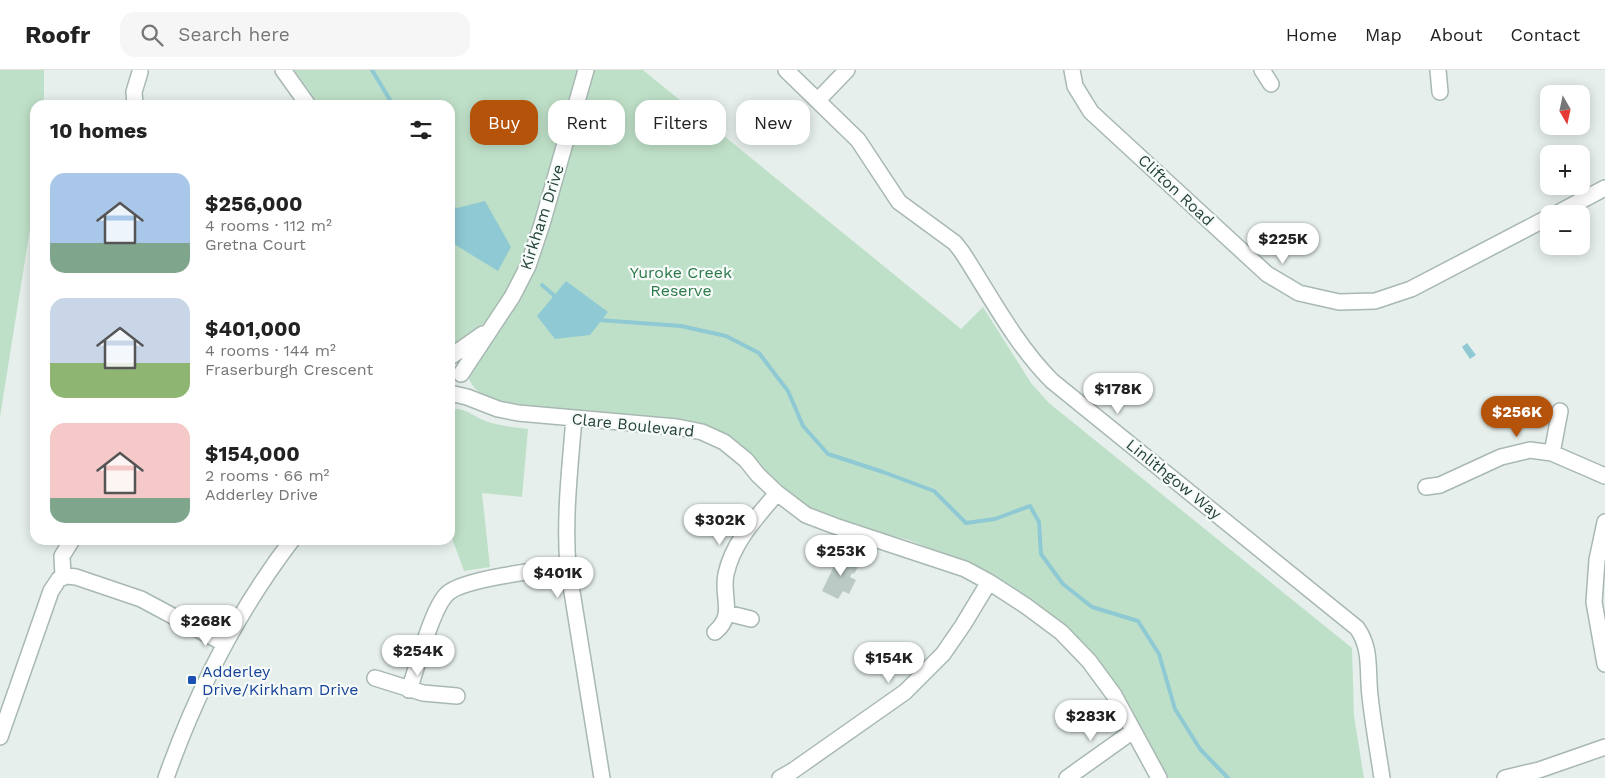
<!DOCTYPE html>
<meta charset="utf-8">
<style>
:root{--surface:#fff;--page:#f6f6f6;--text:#222;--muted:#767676;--line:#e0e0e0;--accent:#b45309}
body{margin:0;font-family:"Work Sans",sans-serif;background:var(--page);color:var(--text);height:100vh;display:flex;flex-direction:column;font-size:19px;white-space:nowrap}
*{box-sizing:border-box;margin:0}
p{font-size:16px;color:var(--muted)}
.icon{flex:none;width:28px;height:28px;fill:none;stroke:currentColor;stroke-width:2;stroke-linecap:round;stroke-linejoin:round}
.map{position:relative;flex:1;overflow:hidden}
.side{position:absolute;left:30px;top:30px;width:425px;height:445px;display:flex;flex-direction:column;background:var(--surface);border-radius:15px;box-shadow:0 2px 12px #0003}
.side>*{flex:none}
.banner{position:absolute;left:470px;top:30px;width:475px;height:45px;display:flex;gap:10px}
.needle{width:32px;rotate:171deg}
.fabs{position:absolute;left:1540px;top:15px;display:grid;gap:10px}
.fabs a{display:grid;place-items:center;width:50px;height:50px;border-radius:10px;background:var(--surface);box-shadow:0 2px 12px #0003;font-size:25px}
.price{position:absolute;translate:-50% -42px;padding:0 11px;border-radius:18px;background:#fff;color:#222;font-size:16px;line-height:32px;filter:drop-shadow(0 1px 2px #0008)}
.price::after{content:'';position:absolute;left:50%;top:30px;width:15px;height:11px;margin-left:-8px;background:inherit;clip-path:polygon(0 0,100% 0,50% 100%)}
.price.current{background:var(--accent);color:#fff}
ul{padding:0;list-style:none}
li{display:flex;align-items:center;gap:15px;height:125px;padding:0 20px}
li span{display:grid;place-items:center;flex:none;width:140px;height:100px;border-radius:15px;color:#555}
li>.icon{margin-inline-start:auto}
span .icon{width:60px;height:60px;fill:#fffc;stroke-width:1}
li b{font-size:21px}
h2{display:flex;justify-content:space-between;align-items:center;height:60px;padding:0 20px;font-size:21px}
.tag{padding:0 18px;border-radius:15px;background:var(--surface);box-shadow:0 2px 12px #0003;font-size:18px;line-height:45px}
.tag.current{background:var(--accent);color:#fff}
header{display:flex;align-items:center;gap:30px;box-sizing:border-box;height:70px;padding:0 25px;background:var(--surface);border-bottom:1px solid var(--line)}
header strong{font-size:24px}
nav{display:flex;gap:28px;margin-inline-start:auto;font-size:18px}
.search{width:350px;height:45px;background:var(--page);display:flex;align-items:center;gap:12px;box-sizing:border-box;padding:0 18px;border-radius:15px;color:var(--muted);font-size:19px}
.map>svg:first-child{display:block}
.green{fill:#bfe0c8}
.water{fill:#8ec9d4}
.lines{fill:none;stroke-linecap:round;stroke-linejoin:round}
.stream{stroke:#8ec9d4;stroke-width:4}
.building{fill:#bbcac4}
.minor-casing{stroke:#a8b8b2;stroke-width:18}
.minor{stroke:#fff;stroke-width:15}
.transit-dot{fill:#1a4fb4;stroke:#f7fbf9;stroke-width:2}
.labels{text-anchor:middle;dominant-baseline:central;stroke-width:4.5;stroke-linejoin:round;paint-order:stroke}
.street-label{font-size:16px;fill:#24423a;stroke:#f7fbf9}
.park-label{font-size:16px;fill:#2d7a4b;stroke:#f7fbf9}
.transit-label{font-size:16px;fill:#164399;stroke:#f7fbf9;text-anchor:start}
</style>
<header>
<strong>Roofr</strong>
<div class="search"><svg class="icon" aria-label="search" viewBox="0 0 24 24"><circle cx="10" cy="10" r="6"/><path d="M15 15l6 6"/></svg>Search here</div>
<nav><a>Home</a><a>Map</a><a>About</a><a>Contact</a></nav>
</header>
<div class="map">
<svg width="1605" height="708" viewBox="0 0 1605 708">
<rect width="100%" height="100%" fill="#e6efeb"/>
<!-- green -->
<path class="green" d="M0,0H44V35H35V127L0,347Z
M294,0H578L522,197L493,243L468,271L450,280V35H319Z
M593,0H643L961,259L983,237L1031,313L1049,333L1352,578L1354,646L1364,708H1168L1122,622L1082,573L1066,557L1041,538L990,503L909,470L855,457L813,441L785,423L735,373L508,336C492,329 474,325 468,306L477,285L513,240L537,191Z
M457,339C467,340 474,346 483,350C498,356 513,357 528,359L522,427L482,423L490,497L464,501L450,463V341Z"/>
<!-- water -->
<path class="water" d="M485,131L511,177L498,201L454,174L453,139Z
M566,211L608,242L590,265L555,269L537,246Z
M1467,273L1476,285L1470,289L1462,277Z"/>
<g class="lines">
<!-- stream -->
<path class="stream" d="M372,0L393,35
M450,134L457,142
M542,215L557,228
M599,250L681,256L726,266L759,283L788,321L803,356L828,384L883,402L934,421L966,453L995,449L1030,436L1039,452L1041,484L1063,514L1092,537L1138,551L1159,584L1175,639L1200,679L1228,708"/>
</g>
<!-- building -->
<path class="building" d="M836,483L859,495L854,504L852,503L850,507L856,510L849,524L843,521L838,529L822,521L834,496L830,494Z"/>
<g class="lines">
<!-- minor casing -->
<g class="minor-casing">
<path id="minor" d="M283,0L308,35
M786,0L858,70L899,132L955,173L962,182C990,225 1015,274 1052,311L1357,558C1372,579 1367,602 1370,626C1373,654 1378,681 1382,708
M1072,0L1075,16L1091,42L1267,204L1299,223L1339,232L1375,231L1411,219L1549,147
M1262,0L1271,14
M1438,0L1440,22
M818,30L847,0
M135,35L134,22L140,2
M1556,144L1605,118
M450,287L483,264
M461,304L512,227L528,196L542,154L586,0
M450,323L467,327L498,339L518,343L677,357L702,362L724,372L746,390L758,405L777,423L806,445L835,456L965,499L989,512L1026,536L1061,562L1089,591L1114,625L1159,708
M574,348C570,398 564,447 568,497L602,708
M1552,383L1560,341
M1426,417L1440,415L1501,387L1530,380L1552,383L1605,406
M1605,452L1597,490L1594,532L1605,594
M63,507L62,486L72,470
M727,543L751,549
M715,562C736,545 721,526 726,504C733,472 756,448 777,423
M375,608L423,623L457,626
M409,620C417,598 432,538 447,524C461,509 544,499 568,497
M0,667L51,521L59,509L67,506L76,507L141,529L225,574
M166,708C196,623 237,542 292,470
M780,708L794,700L905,622L943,584L963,555L989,512
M1067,708L1133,661
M1505,708L1539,700L1605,677"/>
</g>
<!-- minor -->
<use href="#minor" class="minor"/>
</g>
<!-- markers -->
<rect class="transit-dot" x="187" y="605" width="10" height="10" rx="2.5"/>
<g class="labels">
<!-- street labels -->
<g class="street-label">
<text transform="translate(1176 120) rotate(43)">Clifton Road</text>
<text transform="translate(542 147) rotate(-72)">Kirkham Drive</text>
<text transform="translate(633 355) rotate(6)">Clare Boulevard</text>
<text transform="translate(1174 409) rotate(39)">Linlithgow Way</text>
</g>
<!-- park labels -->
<g class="park-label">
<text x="681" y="202">Yuroke Creek<tspan x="681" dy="18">Reserve</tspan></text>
</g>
<!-- transit labels -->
<g class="transit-label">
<text x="202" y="601">Adderley<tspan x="202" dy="18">Drive/Kirkham Drive</tspan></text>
</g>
</g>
</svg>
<div class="fabs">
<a><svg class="needle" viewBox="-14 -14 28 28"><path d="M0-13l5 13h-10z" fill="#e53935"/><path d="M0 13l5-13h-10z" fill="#767676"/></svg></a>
<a>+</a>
<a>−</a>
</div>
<b class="price" style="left:1283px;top:195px">$225K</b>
<b class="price" style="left:1118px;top:345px">$178K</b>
<b class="price current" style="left:1517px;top:368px">$256K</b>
<b class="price" style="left:720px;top:476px">$302K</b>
<b class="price" style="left:841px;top:507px">$253K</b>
<b class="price" style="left:558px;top:529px">$401K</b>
<b class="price" style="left:206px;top:577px">$268K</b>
<b class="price" style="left:418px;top:607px">$254K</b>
<b class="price" style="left:889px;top:614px">$154K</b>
<b class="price" style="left:1091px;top:672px">$283K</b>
<div class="banner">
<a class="tag current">Buy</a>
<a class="tag">Rent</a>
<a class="tag">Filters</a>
<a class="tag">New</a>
</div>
<section class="side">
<h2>10 homes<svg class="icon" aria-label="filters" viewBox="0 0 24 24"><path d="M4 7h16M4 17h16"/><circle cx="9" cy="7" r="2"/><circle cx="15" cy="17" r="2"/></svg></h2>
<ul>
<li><span style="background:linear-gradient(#a9c7e8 70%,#7fa58c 0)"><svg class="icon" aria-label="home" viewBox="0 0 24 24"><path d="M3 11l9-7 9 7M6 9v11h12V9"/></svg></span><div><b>$256,000</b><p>4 rooms · 112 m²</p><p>Gretna Court</p></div></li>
<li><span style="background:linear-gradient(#c9d6e8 65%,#8fb573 0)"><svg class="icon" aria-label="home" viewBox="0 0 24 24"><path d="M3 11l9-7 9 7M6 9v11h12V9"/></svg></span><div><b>$401,000</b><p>4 rooms · 144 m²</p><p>Fraserburgh Crescent</p></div></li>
<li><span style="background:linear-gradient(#f6c9c9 75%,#7fa58c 0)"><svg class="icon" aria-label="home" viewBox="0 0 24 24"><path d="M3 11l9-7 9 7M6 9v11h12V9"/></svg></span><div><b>$154,000</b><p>2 rooms · 66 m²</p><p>Adderley Drive</p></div></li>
</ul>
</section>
</div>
